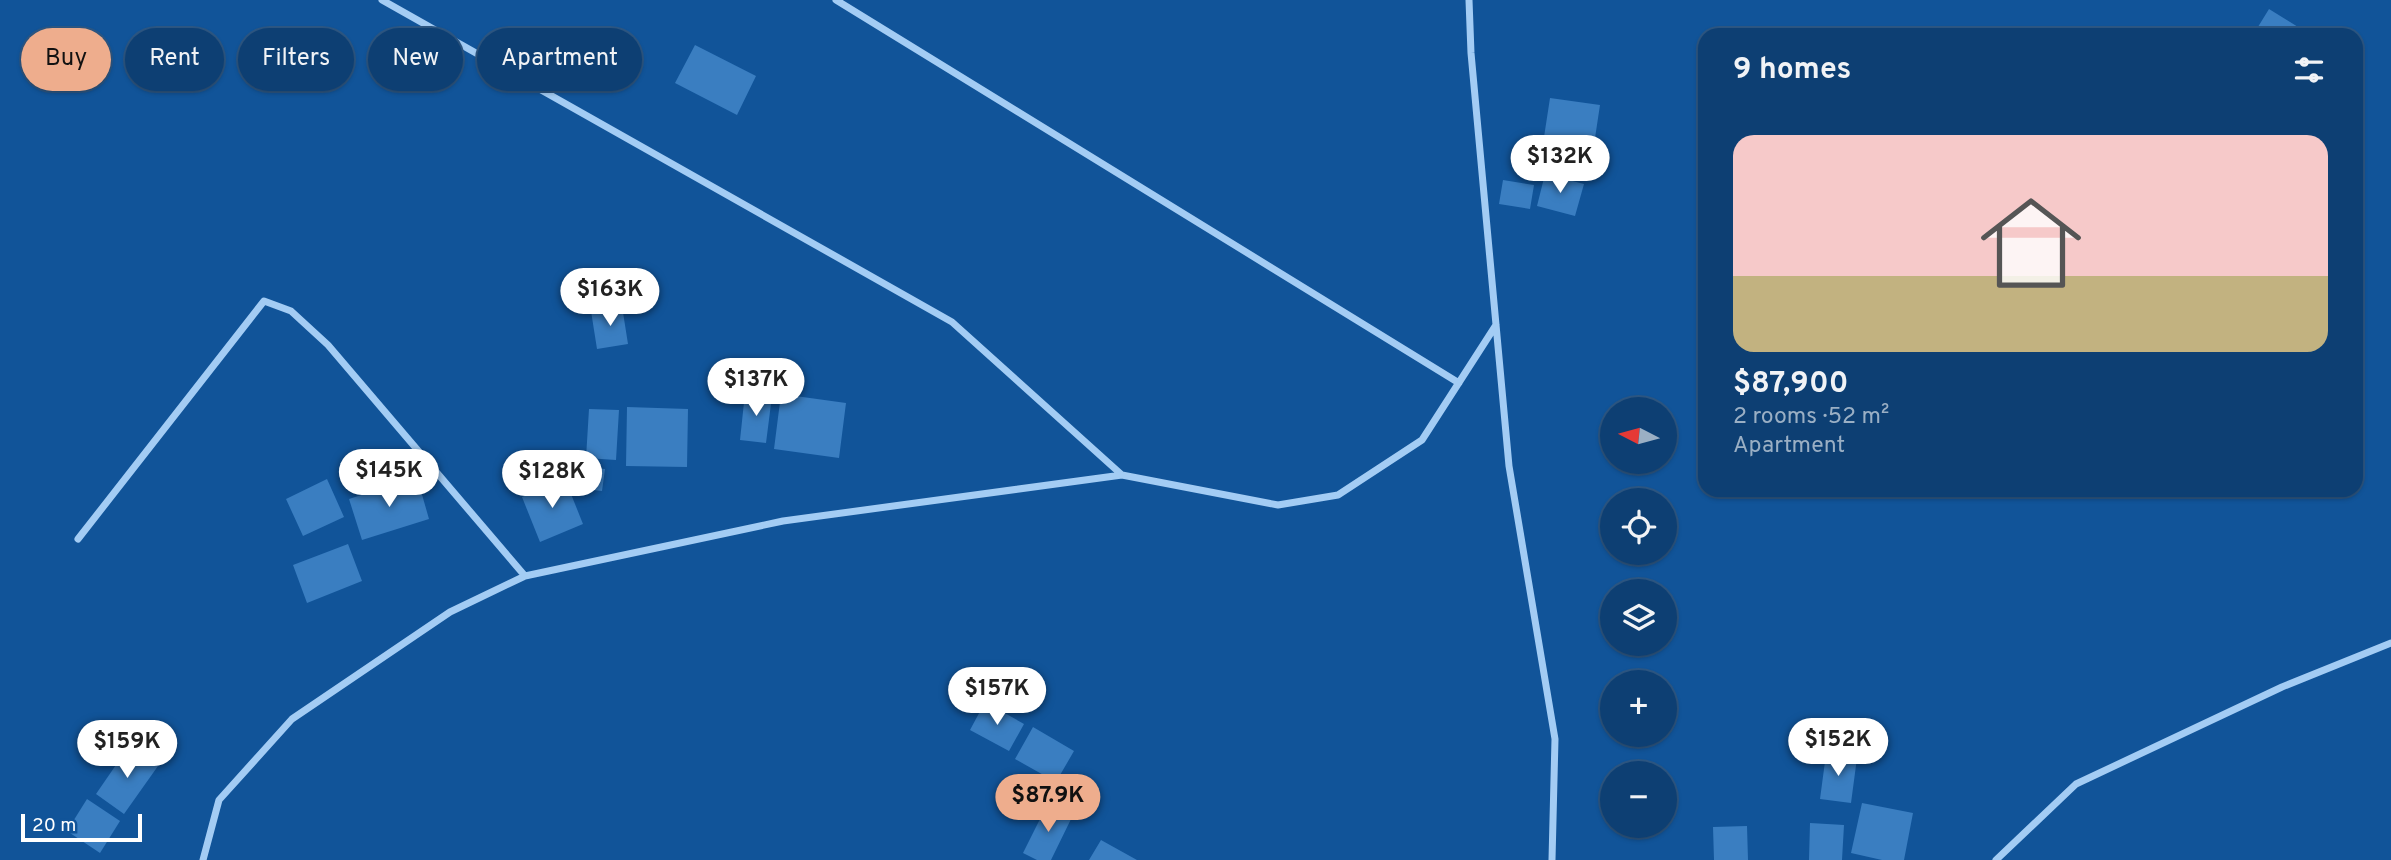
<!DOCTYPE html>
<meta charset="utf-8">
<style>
:root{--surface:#0d3f73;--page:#164678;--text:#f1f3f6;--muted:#9aafc4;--line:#2d5885;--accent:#eead8d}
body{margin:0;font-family:Overpass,sans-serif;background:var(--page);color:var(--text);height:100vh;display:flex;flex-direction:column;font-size:26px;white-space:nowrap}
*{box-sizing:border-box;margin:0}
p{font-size:23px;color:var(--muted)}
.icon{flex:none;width:38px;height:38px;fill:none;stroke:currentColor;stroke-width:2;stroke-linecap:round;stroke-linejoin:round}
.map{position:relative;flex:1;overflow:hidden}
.side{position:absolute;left:1698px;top:28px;width:665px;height:469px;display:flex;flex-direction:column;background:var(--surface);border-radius:21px;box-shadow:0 2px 5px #0004,0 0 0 2px var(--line)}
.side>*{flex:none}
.top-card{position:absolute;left:21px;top:28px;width:665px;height:63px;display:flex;gap:14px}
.needle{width:46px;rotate:276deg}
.tools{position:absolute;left:1600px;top:397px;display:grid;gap:14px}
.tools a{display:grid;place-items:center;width:77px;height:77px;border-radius:50%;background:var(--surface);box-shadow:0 2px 5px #0004,0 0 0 2px var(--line);font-size:35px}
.scale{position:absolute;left:21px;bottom:18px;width:121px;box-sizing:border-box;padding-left:7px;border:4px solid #fff;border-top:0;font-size:19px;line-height:24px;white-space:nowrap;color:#fff;-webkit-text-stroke:5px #115499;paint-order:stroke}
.price{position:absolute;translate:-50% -60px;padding:0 16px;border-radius:24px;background:#fff;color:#222;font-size:23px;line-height:46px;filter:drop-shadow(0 2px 4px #0008)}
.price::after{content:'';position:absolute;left:50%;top:42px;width:21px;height:16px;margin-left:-10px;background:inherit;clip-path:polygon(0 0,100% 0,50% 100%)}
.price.selected{background:var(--accent);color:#111}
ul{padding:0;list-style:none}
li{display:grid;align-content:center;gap:14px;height:371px;padding:0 35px}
li span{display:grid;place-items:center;height:217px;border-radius:21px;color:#555}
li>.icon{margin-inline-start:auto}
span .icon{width:126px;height:126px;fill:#fffc;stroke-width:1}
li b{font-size:30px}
h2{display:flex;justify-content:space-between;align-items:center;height:84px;padding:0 35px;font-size:30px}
.chip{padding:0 24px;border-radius:32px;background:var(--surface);box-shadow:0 2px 5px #0004,0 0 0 2px var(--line);font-size:24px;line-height:63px}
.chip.selected{background:var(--accent);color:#111}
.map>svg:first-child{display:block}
.building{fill:#3a7ec1}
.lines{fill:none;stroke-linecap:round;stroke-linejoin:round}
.minor{stroke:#a3ccf4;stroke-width:7}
</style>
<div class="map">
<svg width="2391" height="860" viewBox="0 0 2391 860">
<rect width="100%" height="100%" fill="#115499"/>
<!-- building -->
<path class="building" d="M2269,9L2311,35H2253Z
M695,45L756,76L737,115L675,83Z
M1550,98L1600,105L1590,171L1540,163Z
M1545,174L1584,184L1575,216L1537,206Z
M1503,180L1534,185L1530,209L1499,204Z
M622,306L628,344L597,349L591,311Z
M745,393L772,396L766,443L740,440Z
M781,394L846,403L839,458L774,449Z
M627,407L688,409L687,467L626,466Z
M589,409L619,410L616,460L586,458Z
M576,467L605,469L602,491L574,488Z
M417,477L429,519L362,540L349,499Z
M327,479L344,517L303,536L286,499Z
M565,479L583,524L540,542L522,497Z
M348,544L362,581L307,603L293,565Z
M985,702L1024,724L1009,751L970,730Z
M1033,727L1074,751L1056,782L1015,759Z
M129,746L158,766L124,814L96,794Z
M1826,754L1857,758L1851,803L1820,799Z
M87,799L120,821L100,853L67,831Z
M1048,803L1073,815L1051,860H1037L1023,853Z
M1862,803L1913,813L1904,860H1882L1851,853Z
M1810,823L1844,825L1842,860H1809Z
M1747,826L1748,860H1714L1713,827Z
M1101,840L1137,860H1089Z"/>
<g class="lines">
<!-- minor -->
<path class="minor" d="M382,0L952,322L1122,475L1278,505L1338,495L1422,440L1496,325
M836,0L1459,383
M1469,0L1471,53L1509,466L1555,739L1552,860
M78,539L264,301L291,311L328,345L525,576
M203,860L219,800L292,719L450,612L525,576L783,521L1122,475
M1996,860L2076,784L2282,687L2391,643"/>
</g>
</svg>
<div class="tools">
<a><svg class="needle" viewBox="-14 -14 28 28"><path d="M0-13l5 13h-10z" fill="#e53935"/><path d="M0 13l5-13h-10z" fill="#9aafc4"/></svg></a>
<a><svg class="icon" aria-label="locate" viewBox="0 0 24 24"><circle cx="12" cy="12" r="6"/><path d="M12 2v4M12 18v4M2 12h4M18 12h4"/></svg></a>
<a><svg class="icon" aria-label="layers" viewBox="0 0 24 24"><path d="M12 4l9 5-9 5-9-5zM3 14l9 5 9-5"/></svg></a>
<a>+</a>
<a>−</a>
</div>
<div class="scale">20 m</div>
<b class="price" style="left:1560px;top:195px">$132K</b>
<b class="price" style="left:610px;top:328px">$163K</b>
<b class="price" style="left:756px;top:418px">$137K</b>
<b class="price" style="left:389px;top:509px">$145K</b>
<b class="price" style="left:552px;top:510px">$128K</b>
<b class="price" style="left:997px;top:727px">$157K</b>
<b class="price" style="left:1838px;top:778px">$152K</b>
<b class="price" style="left:127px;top:780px">$159K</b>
<b class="price selected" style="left:1048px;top:834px">$87.9K</b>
<div class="top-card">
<a class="chip selected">Buy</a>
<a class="chip">Rent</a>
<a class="chip">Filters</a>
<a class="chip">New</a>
<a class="chip">Apartment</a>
</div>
<section class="side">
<h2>9 homes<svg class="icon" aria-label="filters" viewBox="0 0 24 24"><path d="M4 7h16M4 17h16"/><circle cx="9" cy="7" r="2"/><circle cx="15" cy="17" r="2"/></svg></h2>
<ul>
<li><span style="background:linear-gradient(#f6c9c9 65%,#c2b280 0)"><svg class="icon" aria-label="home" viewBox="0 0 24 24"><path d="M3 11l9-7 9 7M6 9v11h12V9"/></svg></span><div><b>$87,900</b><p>2 rooms · 52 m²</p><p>Apartment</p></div></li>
</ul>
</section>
</div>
